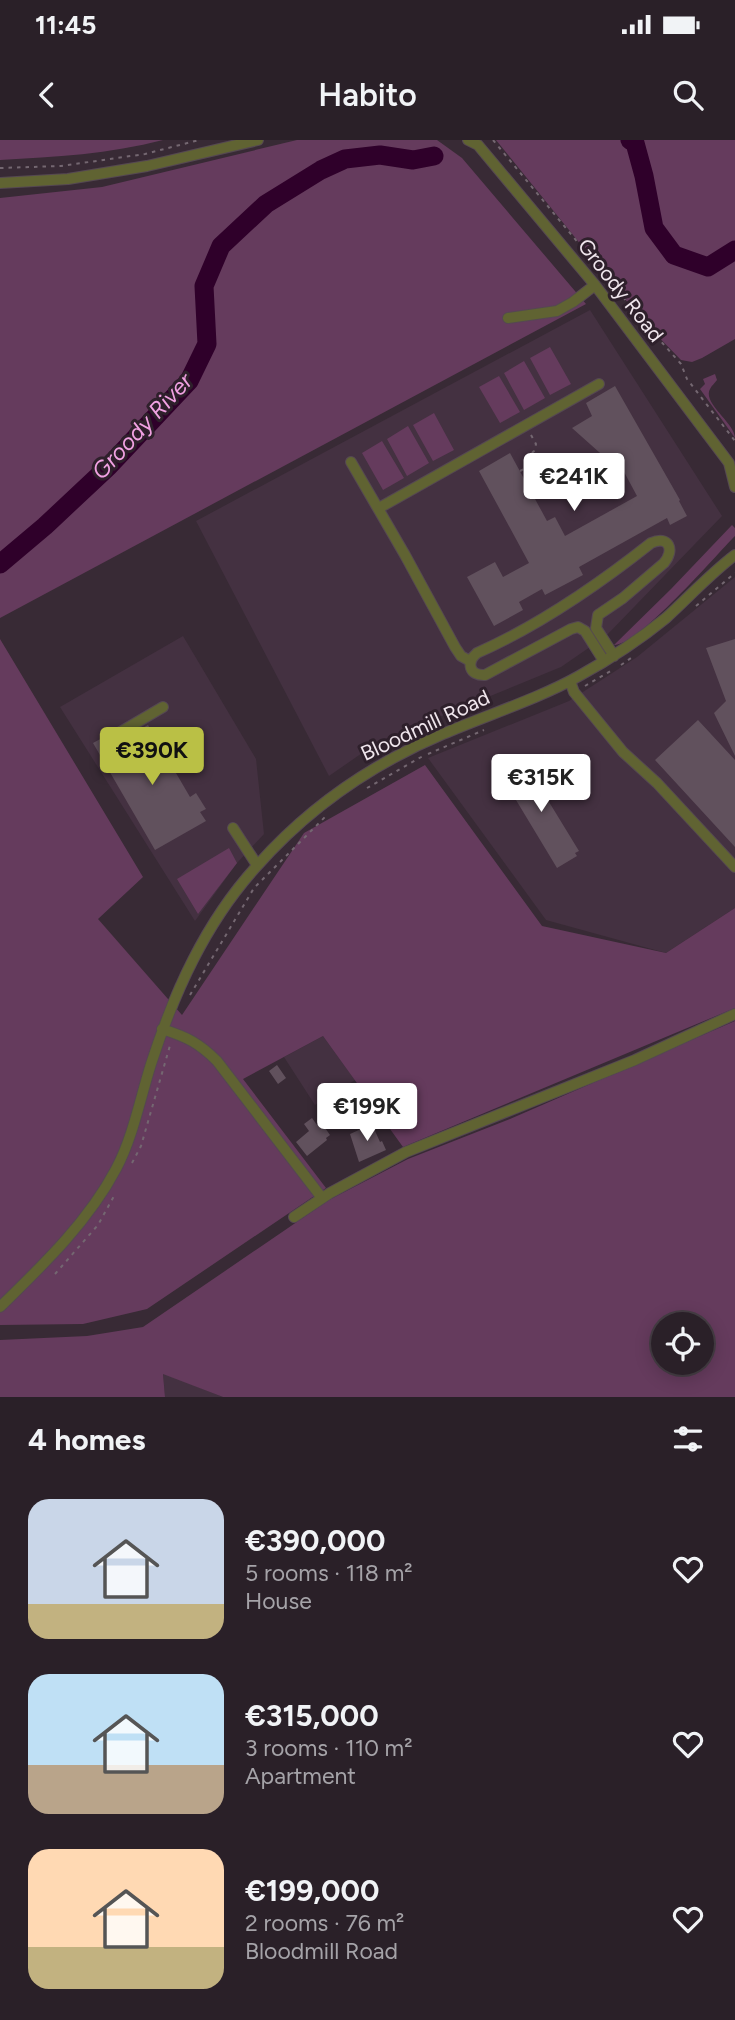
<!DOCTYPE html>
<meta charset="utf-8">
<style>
:root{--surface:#2a2028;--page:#322830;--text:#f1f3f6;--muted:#a5a3a8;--line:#463e45;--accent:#bac045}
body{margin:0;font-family:Figtree,sans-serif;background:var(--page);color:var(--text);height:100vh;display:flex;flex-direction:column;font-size:26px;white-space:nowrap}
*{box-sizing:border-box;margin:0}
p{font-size:23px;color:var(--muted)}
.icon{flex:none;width:38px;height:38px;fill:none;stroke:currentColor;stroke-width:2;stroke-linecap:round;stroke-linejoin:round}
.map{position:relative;height:1257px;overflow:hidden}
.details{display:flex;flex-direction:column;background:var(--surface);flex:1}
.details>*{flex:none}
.controls{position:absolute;left:651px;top:1172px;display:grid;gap:14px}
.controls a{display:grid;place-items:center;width:63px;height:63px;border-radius:50%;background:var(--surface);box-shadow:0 4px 18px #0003,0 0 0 2px var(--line);font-size:35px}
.price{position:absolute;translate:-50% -60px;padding:0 16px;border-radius:7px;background:#fff;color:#222;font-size:23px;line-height:46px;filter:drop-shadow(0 2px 4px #0008)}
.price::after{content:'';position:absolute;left:50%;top:42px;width:21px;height:16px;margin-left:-10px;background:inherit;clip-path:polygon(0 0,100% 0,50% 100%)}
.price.current{background:var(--accent);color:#111}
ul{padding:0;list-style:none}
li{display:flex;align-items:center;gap:21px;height:175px;padding:0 28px}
li span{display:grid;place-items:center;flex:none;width:196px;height:140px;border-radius:21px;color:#555}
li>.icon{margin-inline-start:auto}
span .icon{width:84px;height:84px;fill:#fffc;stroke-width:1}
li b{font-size:30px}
h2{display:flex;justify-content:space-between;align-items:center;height:84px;padding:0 28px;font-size:30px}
.status{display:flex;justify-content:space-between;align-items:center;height:49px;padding:0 35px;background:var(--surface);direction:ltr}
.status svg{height:19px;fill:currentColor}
header{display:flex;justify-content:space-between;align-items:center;height:91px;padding:0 28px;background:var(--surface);font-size:32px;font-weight:600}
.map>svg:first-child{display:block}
.built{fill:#443141}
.green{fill:#653b5d;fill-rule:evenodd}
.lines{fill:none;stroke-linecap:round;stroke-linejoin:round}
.river{stroke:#2f002a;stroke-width:19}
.building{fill:#61515d}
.minor-casing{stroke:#554852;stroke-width:12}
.path{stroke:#746771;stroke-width:2;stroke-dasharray:3.5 5;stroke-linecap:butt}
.minor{stroke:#606332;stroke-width:10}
.labels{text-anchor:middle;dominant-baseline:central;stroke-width:6;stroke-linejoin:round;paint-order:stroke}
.street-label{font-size:21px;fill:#f0e6ed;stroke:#2e202b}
.water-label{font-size:23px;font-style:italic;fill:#f1a1e2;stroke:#2e202b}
</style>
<div class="status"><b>11:45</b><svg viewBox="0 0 49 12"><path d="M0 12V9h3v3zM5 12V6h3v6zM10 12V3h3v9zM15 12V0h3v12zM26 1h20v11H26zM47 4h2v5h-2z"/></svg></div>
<header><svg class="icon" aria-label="back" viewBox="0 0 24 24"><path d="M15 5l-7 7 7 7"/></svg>Habito<svg class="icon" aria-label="search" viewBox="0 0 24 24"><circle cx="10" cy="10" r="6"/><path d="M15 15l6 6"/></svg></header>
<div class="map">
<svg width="735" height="1257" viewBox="0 0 735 1257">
<rect width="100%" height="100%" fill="#382a35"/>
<!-- built -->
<path class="built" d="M590,170L722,376L606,496L561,527L378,602L329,636L196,381Z
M735,437V768L666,813L546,780L428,618L569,561L637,517Z
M183,496L256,619L264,694L237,723L195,781L60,567Z
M323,896L355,940L315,965L284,917Z
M163,1233L223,1257H165Z"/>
<!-- green -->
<path class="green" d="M0,0H163C110,14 55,17 0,20Z
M297,0H437L462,18L586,164L0,478V58L102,47Z
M496,0H735V199L702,218L692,222L681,220L642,180Z
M550,207L571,244L550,255L530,218Z
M524,221L545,258L524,270L504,233Z
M715,234L717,240C715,243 712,245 710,249C702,263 735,283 735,298L700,249L705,244L703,239Z
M499,236L520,272L500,283L479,247Z
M434,273L454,310L433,321L413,285Z
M408,286L429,323L407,336L387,299Z
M382,301L404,338L383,350L362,313Z
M732,385L735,388V396C715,416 639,505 614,505L671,449Z
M0,499L143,737L98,779L182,875L304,693L425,625L542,786L666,813L735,768V868L403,1007L323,896L243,939L326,1048L147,1169L83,1184L0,1185Z
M229,708L237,723L198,774L177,739Z
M735,881V1257H223L163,1234L165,1257H0V1200L87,1196L143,1187L329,1060L408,1019L510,979ZM663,1185H702V1223H663Z"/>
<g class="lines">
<!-- river -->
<path class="river" d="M630,0L635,3L644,36L654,88L674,115L708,127L735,110
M0,424L45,386L109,326L189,241L207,204L204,146L221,106L266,64L321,30L345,19L380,15L413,20L434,16"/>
</g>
<!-- building -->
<path class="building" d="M615,246L680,360L679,361L687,376L670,385L667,378L579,427L583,435L545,455L542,449L519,462L523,470L494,486L467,437L495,422L503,437L529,423L479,331L510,313L547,381L555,377L565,396L637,356L616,317L609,321L572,288L592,276L586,263Z
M735,499V616L714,573L726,561L706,508Z
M698,580L735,620V707L655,620Z
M148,585L190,657L196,653L206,669L200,672L206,681L155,710L93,603L104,597L108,604H115Z
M524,621L579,711L575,713L577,716L557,728L501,635Z
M277,925L286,938L278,944L269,931Z
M312,978L317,985L321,982L330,995L326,998L327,1000L307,1016L296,1002L309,991L304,984Z
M372,984L380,1002L382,1001L386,1010L359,1022L350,994Z"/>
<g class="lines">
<!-- minor casing -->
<g class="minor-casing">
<path id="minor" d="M468,0L478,5L595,145L729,323L735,347
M0,43L68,39L147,26L258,0
M508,178L557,171L573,162L595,145
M351,322L405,415L455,507L461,516L470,521
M379,368L599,244
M604,521L585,491L578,487L571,489L485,535C469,536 466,522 477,513C540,485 598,445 651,403C669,395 675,410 664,423L623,458L598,475L596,488L614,516
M570,541L574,552L623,612L657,643L735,727
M112,597L163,567
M233,688L257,725
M162,889C187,897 199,903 217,921L322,1058
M294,1077L330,1053L406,1012L635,920L735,874
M0,1167C43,1125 88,1082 116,1029C133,997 140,959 151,924C174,853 205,783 256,727C307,669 372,624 443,594C487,575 538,559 579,536C610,519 639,500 666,478C689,457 710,434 735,415"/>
</g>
<!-- path -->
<path class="path" d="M493,0L642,180L681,224L687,239L735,301
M0,28L61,26L145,14L199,0
M531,295L536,304L534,311L527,318V324L533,328L543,324
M520,331L528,327
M696,466L735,433
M621,525L634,516
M585,546L614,529
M428,614L484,590
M367,648L423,616
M190,855L254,748L325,677
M132,1023L141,1006L171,902
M55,1134L98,1085L114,1056"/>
<!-- minor -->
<use href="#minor" class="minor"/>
</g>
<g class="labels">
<!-- street labels -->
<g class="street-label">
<text transform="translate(621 150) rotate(52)">Groody Road</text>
<text transform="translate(425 585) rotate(-25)">Bloodmill Road</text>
</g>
<!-- water labels -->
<g class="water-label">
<text transform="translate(142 286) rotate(-47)">Groody River</text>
</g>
</g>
</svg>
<div class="controls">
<a><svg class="icon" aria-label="locate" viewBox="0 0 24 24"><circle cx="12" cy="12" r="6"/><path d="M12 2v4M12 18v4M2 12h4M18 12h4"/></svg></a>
</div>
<b class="price" style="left:574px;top:373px">€241K</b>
<b class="price current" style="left:152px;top:647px">€390K</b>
<b class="price" style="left:541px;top:674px">€315K</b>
<b class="price" style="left:367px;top:1003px">€199K</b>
</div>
<section class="details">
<h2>4 homes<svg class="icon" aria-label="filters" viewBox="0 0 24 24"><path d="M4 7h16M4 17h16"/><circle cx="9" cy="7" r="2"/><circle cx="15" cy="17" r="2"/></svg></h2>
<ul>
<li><span style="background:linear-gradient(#c9d6e8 75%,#c2b280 0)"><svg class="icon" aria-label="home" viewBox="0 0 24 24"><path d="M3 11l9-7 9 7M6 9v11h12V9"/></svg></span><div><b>€390,000</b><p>5 rooms · 118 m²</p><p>House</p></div><svg class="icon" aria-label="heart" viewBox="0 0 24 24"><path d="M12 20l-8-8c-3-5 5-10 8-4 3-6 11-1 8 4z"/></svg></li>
<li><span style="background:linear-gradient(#bfe0f5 65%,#b9a48a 0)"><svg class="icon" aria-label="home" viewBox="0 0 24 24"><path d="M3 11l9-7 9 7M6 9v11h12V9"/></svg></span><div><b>€315,000</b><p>3 rooms · 110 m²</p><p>Apartment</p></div><svg class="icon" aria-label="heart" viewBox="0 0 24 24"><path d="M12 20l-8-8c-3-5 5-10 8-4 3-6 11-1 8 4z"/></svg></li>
<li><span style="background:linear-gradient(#ffd9b3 70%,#c2b280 0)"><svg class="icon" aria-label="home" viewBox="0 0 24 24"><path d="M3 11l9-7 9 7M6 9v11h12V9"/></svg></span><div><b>€199,000</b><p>2 rooms · 76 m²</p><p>Bloodmill Road</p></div><svg class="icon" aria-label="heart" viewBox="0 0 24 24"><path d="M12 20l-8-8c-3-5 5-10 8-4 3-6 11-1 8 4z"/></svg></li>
</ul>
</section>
